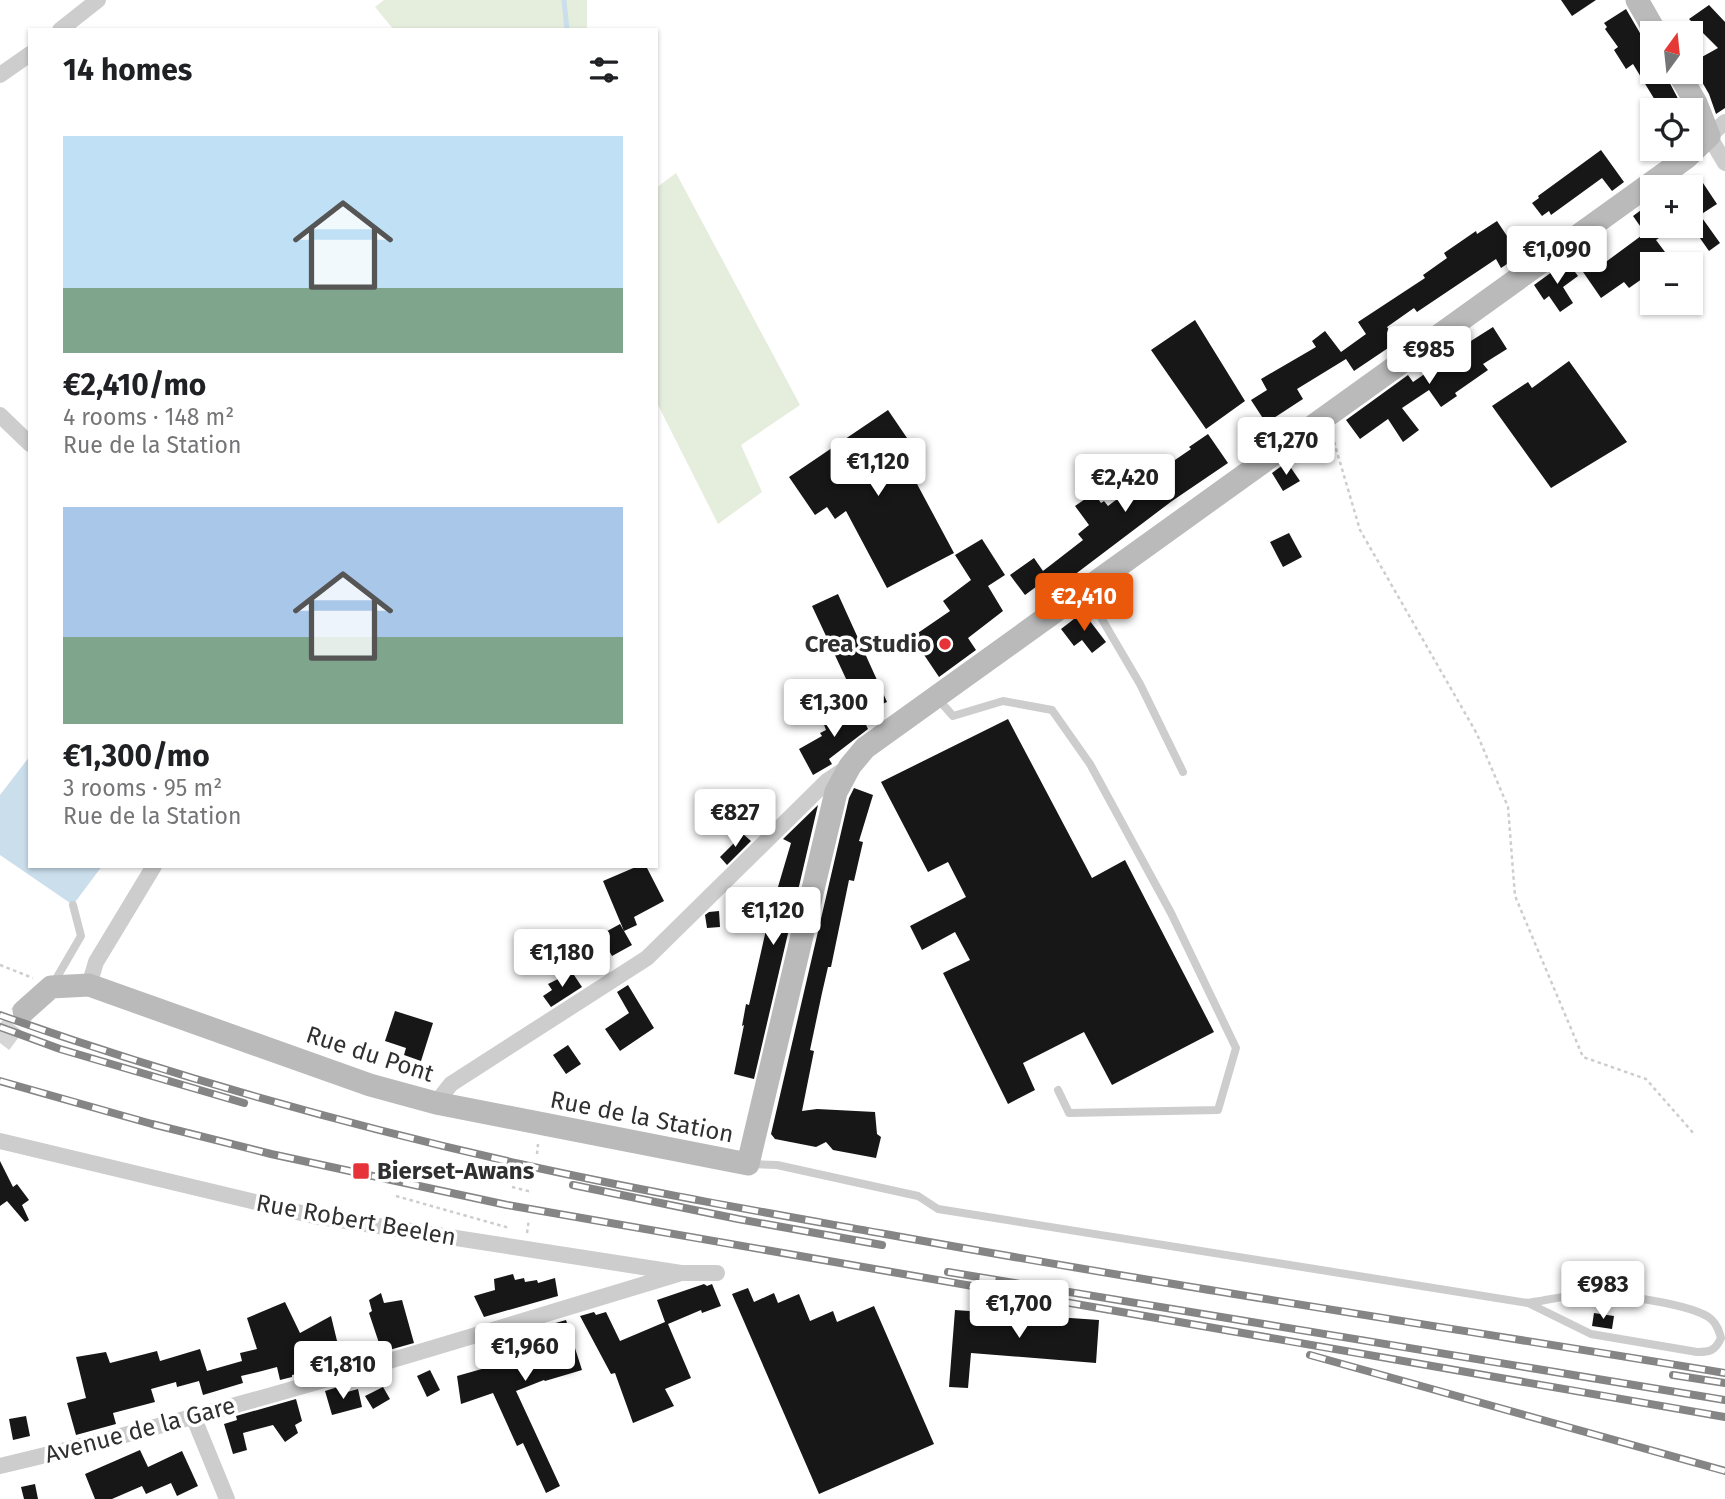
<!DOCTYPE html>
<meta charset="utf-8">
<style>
:root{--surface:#fff;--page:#f2f2f2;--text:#202124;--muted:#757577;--accent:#ea580c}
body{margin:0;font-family:"Fira Sans",sans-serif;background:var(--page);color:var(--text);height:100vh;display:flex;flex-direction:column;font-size:26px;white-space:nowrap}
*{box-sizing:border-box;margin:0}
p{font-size:23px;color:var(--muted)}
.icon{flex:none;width:38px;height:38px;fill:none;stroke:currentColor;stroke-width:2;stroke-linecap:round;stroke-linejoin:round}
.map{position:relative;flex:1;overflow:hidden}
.drawer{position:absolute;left:28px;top:28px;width:630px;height:840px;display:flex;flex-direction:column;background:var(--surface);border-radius:0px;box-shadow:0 2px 5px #0004}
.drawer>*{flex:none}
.needle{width:46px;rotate:15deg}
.buttons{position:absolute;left:1640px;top:21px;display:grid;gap:14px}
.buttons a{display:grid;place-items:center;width:63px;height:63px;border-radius:0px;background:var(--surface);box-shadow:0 2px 5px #0004;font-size:35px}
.price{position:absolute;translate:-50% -60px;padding:0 16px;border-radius:7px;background:#fff;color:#222;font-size:23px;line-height:46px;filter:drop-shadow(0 2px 4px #0008)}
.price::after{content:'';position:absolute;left:50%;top:42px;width:21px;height:16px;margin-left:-10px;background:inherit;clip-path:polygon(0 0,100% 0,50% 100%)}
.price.current{background:var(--accent);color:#fff}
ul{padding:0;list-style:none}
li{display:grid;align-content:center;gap:14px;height:371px;padding:0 35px}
li span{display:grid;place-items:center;height:217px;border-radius:0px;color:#555}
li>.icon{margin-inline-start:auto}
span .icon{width:126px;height:126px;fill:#fffc;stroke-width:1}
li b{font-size:30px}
h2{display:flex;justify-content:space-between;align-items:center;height:84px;padding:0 35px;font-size:30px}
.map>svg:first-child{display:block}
.green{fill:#e5eddd}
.water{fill:#cadeec}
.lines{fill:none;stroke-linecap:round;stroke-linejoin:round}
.stream{stroke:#cadeec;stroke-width:5}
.building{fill:#171717}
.secondary-tunnel{stroke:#d6d6d6;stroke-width:23;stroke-dasharray:23 11;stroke-linecap:butt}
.path{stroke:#cdcdcd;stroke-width:2.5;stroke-dasharray:3.5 3.5;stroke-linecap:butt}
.lane{stroke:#cdcdcd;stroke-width:8}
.street{stroke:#cdcdcd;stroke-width:16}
.secondary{stroke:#bababa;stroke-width:23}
.rail-casing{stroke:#858585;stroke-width:8}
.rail{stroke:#fff;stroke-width:5;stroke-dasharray:16;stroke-linecap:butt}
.poi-dot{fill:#e63239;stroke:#fff;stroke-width:2.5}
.labels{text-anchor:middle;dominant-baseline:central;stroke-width:7;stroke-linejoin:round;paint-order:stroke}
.poi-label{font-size:24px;font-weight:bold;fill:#303030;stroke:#fff;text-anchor:end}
.street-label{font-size:24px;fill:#303030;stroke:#fff}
</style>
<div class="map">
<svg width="1725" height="1499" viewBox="0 0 1725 1499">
<rect width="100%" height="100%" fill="#fff"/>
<!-- green -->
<path class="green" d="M384,0H587V30H394L375,7Z
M676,173L800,405L741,445L762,492L718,524L656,401V188Z"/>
<!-- water -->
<path class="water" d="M30,756V866H102L73,905L0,855V795Z"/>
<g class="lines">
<!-- stream -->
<path class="stream" d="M564,0L567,30"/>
</g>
<!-- building -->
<path class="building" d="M1561,0H1596L1572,16Z
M1709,5L1725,22V108L1716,114L1709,94L1691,63L1718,48L1689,19Z
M1626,9L1644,40L1652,47V72H1664L1684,110H1661L1633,64L1626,69L1614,50L1618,47L1605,29L1607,27L1604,23Z
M1601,150L1624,182L1612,191L1602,178L1551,215L1549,211L1542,216L1532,203L1539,198L1538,196Z
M1701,180L1717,204L1700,215L1720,243L1709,251L1690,224V187Z
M1652,202V226H1677L1656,240L1674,264H1652V272L1629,288L1624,282L1601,298L1581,269L1598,257L1603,264L1645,233L1633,216Z
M1497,221L1511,242L1516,238L1525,252L1501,268L1496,259L1417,312L1414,308L1387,327L1397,342L1354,371L1346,359L1297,389L1303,399L1266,423L1251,400L1267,390L1261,379L1316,347L1312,341L1325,331L1341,352L1366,334L1358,322L1425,278L1423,275L1447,258L1444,253L1476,231L1477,234Z
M1567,261L1578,276L1563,287L1573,303L1560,312L1549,296L1544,300L1534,285Z
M1195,320L1245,401L1206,429L1151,350Z
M1493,327L1507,349L1483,364L1488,370L1455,393L1457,396L1441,407L1429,390L1402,408L1419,430L1403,442L1388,419L1360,439L1346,420L1408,375L1413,382L1442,362L1437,354L1450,345L1455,351Z
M1569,361L1627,442L1551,488L1492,406L1528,382L1532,388Z
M888,410L922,460L909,469L954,553L887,588L846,511L835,519L827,507L815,515L789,477Z
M1208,434L1228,463L1172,501L1057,588L1045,573L1048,578L1025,595L1010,575L1034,558L1043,571L1083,540L1078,534L1089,525L1075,506L1094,493L1101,503L1104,501L1108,506L1154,471L1156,473L1191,449L1189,447Z
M1287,462L1300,481L1283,491L1272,473Z
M1289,533L1302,557L1283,567L1270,542Z
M982,539L1005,575L988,586L1003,611L968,638L976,650L939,677L912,637L950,611L943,601L971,580L955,555Z
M838,594L887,702L862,713L812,606Z
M1083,612L1106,642L1092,653L1082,640L1074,646L1061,629Z
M857,706L868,729L829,759L832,764L813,775L799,749L822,736L820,733L826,730L823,722Z
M1008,719L1092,878L1125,860L1214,1032L1112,1085L1084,1032L1023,1063L1035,1090L1008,1104L943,973L970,960L955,932L922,950L910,926L966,897L948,862L928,872L881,782Z
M854,788L873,795L859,841L863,842L854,881L849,880L831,967H828L822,993L810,1050L814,1051L802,1111L817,1109L875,1112L877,1134L881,1137L876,1158L833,1150L826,1142L816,1147L775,1139L771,1134L849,798Z
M818,805L754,1079L734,1074L744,1025L742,1026L746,1004L749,1005L768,921L757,918L763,894L775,897L791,843L783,839Z
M743,834L751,841L727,865L720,857Z
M638,866H646L664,901L634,917L637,925L624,931L603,881Z
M719,911L720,927L707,928L705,915L709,912Z
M620,924L632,945L612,956L600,935Z
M572,972L582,987L551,1007L543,996L552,990L548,984Z
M628,985L654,1028L620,1051L605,1029L629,1013L617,992Z
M395,1011L433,1023L421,1061L404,1055L406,1048L385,1041Z
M568,1045L581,1064L566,1074L553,1055Z
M0,1161L13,1187L17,1184L29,1200L22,1205L29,1220L25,1222L7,1201L0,1206Z
M513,1274L515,1280L524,1278L525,1282L537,1280L538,1283L555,1278L558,1296L484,1317L474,1296L495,1290L494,1279Z
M704,1284L707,1286L712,1284L721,1306L702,1313L701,1310L668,1324L691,1378L665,1389L674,1406L633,1423L615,1373L611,1374L580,1316L594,1312L596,1315L606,1312L620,1341L665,1322L657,1300Z
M748,1288L754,1302L774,1293L778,1303L799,1294L810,1321L833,1311L837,1322L874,1306L934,1444L819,1494L732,1294Z
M381,1293L384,1303L402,1300L414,1343L382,1352L369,1313L372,1311L369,1300Z
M285,1302L300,1333L331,1316L338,1345L347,1342L350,1356L341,1358L342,1363L332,1367L292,1375V1377L280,1380L277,1367L262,1371L241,1376L243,1383L203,1395L199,1381L177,1387L176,1382L151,1389L155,1402L113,1413L116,1424L76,1435L67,1403L86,1398L76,1357L106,1352L110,1363L157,1351L160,1361L200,1349L207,1371L242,1361L240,1353L257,1349L247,1318Z
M955,1310L1099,1320L1096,1363L971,1353L968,1388L949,1387Z
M1594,1313L1614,1316L1612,1329L1592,1326Z
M566,1320L582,1370L545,1381L544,1380L516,1391L560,1486L546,1493L523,1443L517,1446L493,1393L461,1404L457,1376L503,1363L493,1341Z
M430,1370L440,1390L427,1397L417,1376Z
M338,1387L340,1394L358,1389L362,1407L332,1415L325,1391Z
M383,1387L390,1399L373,1409L365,1396Z
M296,1399L302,1421L295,1425L298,1433L285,1442L273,1425L243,1433L247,1450L233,1454L224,1424L237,1420L236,1416Z
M26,1416L30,1436L13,1440L9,1419Z
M140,1450L148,1467L182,1451L198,1486L177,1496L171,1483L146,1494L142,1486L112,1499H95L85,1474Z
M35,1484L38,1499H24L21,1487Z"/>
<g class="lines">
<!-- secondary-tunnel -->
<path class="secondary-tunnel" d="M0,1043L24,1011"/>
<!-- path -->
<path class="path" d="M1332,435L1360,530L1477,734L1508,807L1515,896L1583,1057L1646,1079L1695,1135
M0,965L33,978
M537,1154L538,1144
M512,1187L532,1192
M396,1196L506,1227L505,1231
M527,1233L529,1219"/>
<!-- lane -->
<path class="lane" d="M1086,592L1140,684L1183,772
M938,699L953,716L1003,701L1052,710L1090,764L1171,913L1236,1048L1218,1110L1069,1113L1058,1090
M53,984L81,936L73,905
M751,1164L777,1165L918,1196L938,1209L1528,1303C1548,1300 1568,1295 1588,1294C1611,1293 1694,1304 1711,1319C1717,1324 1719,1331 1721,1338C1715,1351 1710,1352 1697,1352L1591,1334L1528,1303"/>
<!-- street -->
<path class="street" d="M60,30L98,0
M0,75L30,54
M1725,122L1709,136L1725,163
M0,415L30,444
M89,985L96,962L154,866
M436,1103L451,1084L647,958L827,781L848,767
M0,1141L314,1216L681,1273H717
M193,1416L227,1499
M0,1466C229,1412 453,1342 678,1274"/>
<!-- secondary -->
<path class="secondary" d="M1637,0L1656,33
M24,1011L51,987L89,985L370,1085L436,1103L748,1164L836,792L850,766L865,748L1686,158L1709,136L1696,103L1678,72"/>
<!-- rail casing -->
<g class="rail-casing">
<path id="rail" d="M0,1015C169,1075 344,1124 520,1164C641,1191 763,1212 885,1234C1164,1285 1445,1327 1725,1373
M0,1027L60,1049L244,1103
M0,1081L152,1124L271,1154L507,1205L1725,1417
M573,1185L738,1219L882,1245
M948,1272L1725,1400
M1310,1355L1725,1471
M1673,1375L1725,1383"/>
</g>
<!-- rail -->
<use href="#rail" class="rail"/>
</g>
<!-- markers -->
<g class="poi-dot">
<circle cx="945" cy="644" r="7"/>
<rect x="352" y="1162" width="18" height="18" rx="3.5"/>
</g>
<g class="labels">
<!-- poi labels -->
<g class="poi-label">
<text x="931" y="644">Crea Studio</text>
<text x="377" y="1171" text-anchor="start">Bierset-Awans</text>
</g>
<!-- street labels -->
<g class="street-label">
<text transform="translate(370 1054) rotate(18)">Rue du Pont</text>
<text transform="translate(642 1117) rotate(11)">Rue de la Station</text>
<text transform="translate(356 1220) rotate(10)">Rue Robert Beelen</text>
<text transform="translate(140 1430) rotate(-15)">Avenue de la Gare</text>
</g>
</g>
</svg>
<div class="buttons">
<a><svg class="needle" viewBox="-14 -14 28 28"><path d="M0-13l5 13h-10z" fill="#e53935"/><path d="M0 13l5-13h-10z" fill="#757577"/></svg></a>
<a><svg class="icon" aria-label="locate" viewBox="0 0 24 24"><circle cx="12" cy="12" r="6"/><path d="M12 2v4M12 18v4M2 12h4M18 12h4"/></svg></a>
<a>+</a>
<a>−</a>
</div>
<b class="price" style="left:1557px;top:286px">€1,090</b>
<b class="price" style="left:1429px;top:386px">€985</b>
<b class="price" style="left:1286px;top:477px">€1,270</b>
<b class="price" style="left:878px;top:498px">€1,120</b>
<b class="price" style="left:1125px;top:514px">€2,420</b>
<b class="price current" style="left:1084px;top:633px">€2,410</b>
<b class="price" style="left:834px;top:739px">€1,300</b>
<b class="price" style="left:735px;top:849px">€827</b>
<b class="price" style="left:773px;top:947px">€1,120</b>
<b class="price" style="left:562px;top:989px">€1,180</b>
<b class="price" style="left:1603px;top:1321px">€983</b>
<b class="price" style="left:1019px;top:1340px">€1,700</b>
<b class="price" style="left:525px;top:1383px">€1,960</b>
<b class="price" style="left:343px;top:1401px">€1,810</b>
<section class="drawer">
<h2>14 homes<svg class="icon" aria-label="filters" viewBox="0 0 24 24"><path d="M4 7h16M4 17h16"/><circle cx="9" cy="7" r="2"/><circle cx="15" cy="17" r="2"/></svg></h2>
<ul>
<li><span style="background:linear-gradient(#bfe0f5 70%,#7fa58c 0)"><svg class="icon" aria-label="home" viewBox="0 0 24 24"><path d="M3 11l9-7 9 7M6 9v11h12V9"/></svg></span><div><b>€2,410/mo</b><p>4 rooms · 148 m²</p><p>Rue de la Station</p></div></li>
<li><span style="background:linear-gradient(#a9c7e8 60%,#7fa58c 0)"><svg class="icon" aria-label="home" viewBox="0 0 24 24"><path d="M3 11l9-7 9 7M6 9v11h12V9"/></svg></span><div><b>€1,300/mo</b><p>3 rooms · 95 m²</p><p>Rue de la Station</p></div></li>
</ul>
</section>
</div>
